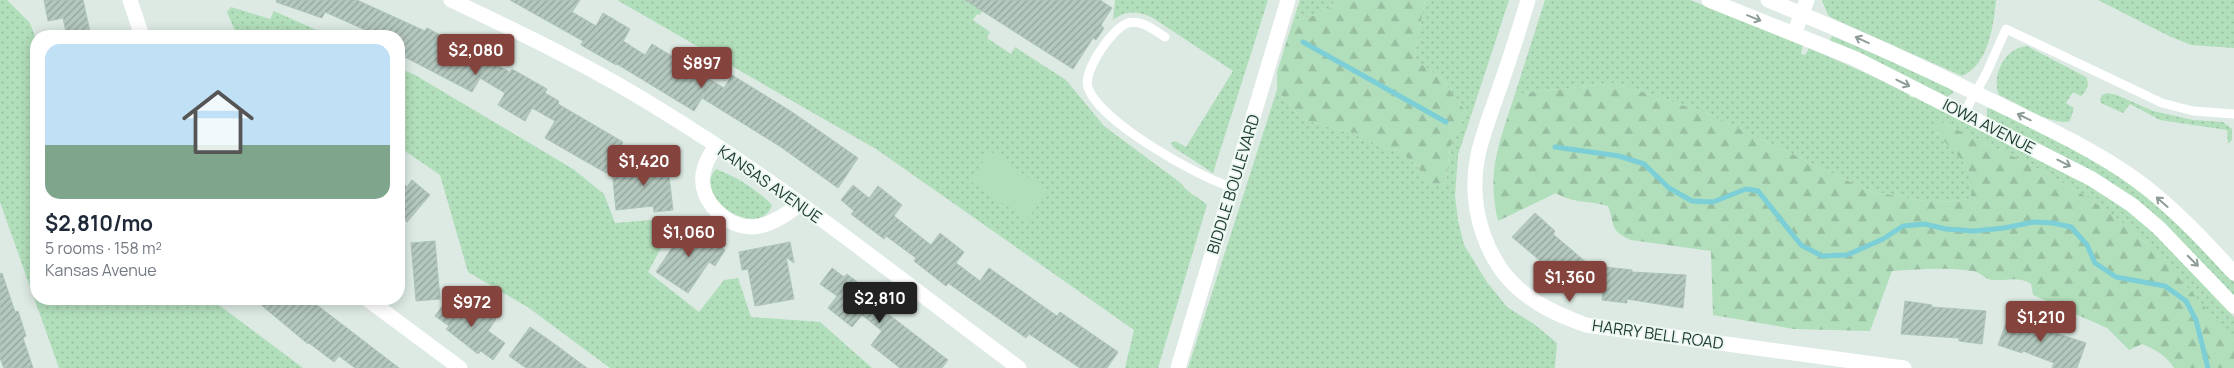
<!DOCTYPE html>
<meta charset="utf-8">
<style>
:root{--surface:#fff;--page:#f2f2f3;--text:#1f2937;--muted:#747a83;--line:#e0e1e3;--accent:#84443d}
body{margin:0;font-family:Manrope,sans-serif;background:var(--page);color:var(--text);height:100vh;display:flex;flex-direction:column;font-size:19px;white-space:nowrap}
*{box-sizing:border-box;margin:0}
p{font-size:16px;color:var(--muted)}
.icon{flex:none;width:28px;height:28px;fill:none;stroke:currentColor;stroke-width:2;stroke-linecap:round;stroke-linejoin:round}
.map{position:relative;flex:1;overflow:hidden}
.drawer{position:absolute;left:30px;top:30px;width:375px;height:275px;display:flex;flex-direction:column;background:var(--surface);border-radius:20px;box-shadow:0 2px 12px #0003}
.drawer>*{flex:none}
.price{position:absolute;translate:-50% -42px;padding:0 11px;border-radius:5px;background:var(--accent);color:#fff;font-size:16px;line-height:32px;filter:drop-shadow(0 1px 2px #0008)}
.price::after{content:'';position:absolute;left:50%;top:30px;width:15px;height:11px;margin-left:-8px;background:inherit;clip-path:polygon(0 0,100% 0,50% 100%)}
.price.active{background:#222;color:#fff}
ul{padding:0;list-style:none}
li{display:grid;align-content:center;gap:10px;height:265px;padding:0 15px}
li+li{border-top:1px solid var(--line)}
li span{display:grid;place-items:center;height:155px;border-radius:15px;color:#555}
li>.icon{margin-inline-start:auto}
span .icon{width:90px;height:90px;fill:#fffc;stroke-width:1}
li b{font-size:21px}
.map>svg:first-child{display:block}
.grass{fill:url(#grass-dots)}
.forest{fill:url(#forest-firs)}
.garden{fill:#b1debb}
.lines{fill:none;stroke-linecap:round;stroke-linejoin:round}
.stream{stroke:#7ccfd7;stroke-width:5}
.building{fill:url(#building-hatch);stroke:#aec4b9}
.service{stroke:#fff;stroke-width:9}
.minor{stroke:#fff;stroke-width:15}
.tertiary{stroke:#fff;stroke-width:15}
.oneway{stroke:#8e9c98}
.labels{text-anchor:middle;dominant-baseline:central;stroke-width:4;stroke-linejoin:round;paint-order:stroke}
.street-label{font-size:16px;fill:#1c3a30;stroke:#ecf7f1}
</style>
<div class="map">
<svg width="2234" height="368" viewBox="0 0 2234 368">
<defs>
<pattern id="grass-dots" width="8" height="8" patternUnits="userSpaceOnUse" patternTransform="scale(1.25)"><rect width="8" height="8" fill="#b1debb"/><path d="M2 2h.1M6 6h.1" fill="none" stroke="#98bfa1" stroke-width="1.8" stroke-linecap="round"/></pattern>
<pattern id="forest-firs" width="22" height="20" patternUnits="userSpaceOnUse" patternTransform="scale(1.25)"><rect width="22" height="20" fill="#b1debb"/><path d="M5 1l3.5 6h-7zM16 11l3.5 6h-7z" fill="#98bfa1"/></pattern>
<pattern id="building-hatch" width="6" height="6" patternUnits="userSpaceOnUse" patternTransform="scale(1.25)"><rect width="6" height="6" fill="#b4c8be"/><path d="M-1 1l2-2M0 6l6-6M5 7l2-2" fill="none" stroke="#92a39b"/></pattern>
</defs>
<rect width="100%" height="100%" fill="#dceae3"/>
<!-- grass -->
<path class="grass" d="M0,0H7L30,23L36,39V299H211L303,368H59L0,202Z
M617,0H965L982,11L980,15L977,14L973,20L990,32L987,38L1011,54L1015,47L1066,80L1104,126L1182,184C1187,193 1199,197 1207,205L1158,368H1125L1134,330L876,149Z
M1115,0H1268L1213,173L1173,147L1171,143L1175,141L1186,147L1233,71L1153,18C1138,11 1126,10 1113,20Z
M1300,0H1334L1333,6L1317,15L1293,21Z
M1425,0H1509L1458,155L1455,196L1458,220L1464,245L1487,282L1507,307L1534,324L1557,343L1555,368H1188L1277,90L1302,119L1336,129L1356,133L1383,148L1398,150L1415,164L1430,183L1446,184L1450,147L1466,112L1442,79L1414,59Z
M1545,0H1690L1803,45L1801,54L1805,55L1809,48L1910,93L1909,96L1913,98L1915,95L2083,179L2150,227L2234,317V341C2203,307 2173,269 2139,237C2082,185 2007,154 1939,121L1937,133C1949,143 1974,170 1973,186C1973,189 1971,194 1970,198L1957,201L1931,202L1869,191L1711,115L1615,83L1515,94Z
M1822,0H1996C1994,24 1988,66 1962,76L1832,18L1828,15Z
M2098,0H2234V48L2191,45L2169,36Z
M231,7L270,19L274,11L330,36H237L227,12Z
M1832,36L1952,87L1953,93L1947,97L1829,42Z
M2027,46L2086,77C2090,85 2087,90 2081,96L2073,92L2066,103L2074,108L2070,121C2052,127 2016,102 1999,95C1991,75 2005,48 2027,46Z
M399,68L415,75L573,169L604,194L615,223L651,220L666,239L648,272L699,312L724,280L738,278L751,317L820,322L872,368H610L529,308L468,272L440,175L399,147Z
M2108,93L2117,95L2153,111L2193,120L2223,122L2232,129V140L2228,144L2227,130L2160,120L2130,104L2123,113L2101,103L2100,99L2102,95Z
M1992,107C2046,135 2103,160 2151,198C2181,222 2208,253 2234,282V299L2178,239L1987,117V109Z
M716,169C735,176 758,190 772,205C761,241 689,198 716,169Z"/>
<!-- forest -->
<path class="forest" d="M1334,0H1425L1414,59L1442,79L1466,112L1450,147L1446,184L1430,183L1415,164L1398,150L1383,148L1356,133L1336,129L1302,119L1277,90V72L1293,21L1317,15L1333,6Z
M1615,83L1711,115L1869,191L1931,202L1957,201L1970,198C1981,164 1946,151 1934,126L1939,121C2007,154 2082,185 2139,237C2173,268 2203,306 2234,341V368H2174C2167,356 2155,349 2142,344L2129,350L2107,328L2033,295L2031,284C2018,276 2008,281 1994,280C1985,280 1981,272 1973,271C1946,267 1919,269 1892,271L1870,331L1794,329L1713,315L1711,251L1631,240C1609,231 1615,224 1608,206C1588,200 1574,204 1556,193L1498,221C1486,171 1500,141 1515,94Z"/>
<!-- garden -->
<path class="garden" d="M990,151L1048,191L1027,220L970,181Z"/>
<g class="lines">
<!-- stream -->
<path class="stream" d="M1303,42L1446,122
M1555,147L1619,156L1644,164L1669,188L1692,201L1713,202L1746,189L1758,191L1801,245L1822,256L1847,255L1883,239L1903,226L1924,224L1946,229L1974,231L2004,228L2034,222L2053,223L2071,227L2087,245L2095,263L2116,277L2165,286L2186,301L2196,320L2208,368"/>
</g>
<!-- building -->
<path class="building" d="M44,0H83L91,36H67L63,18L48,21Z
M277,0H357L425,31L427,28L510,72L512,69L547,89L545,93L559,101L558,104L623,142L606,173L545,138L555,121L532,108L525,121L498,105L505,93L480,78L472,92L399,54V36H379L325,12L322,18L276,2Z
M510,0H580L572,12L596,26L603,13L630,29L623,41L645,55L652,44L724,88L732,75L792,112L858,158L838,188L781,147L702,98L694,111L617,64L616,65L581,45L583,41Z
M965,0H1100L1112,8L1101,25L1104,28L1096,40L1093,38L1073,69Z
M667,159L673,210L654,212L653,206L616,210L612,171L649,167V161Z
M399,179L407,187L412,180L430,195L407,222L399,215Z
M853,185L869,198L878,186L902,205L894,216L931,245L940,233L964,252L956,263L980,281L989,268L1057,316L1060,312L1118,352L1107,368H1080L1029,334L1026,338L948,283L946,286L914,261L916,258L886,236L884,239L851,214L854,211L841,200Z
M1535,213L1555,231L1553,234L1594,269L1571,293L1554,277L1557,275L1512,237Z
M682,222L725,250L715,266L709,262L688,293L656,272L677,240L672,237Z
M435,241L440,299L416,301L411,243Z
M790,242L794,263L786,257L794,299L755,306L748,269L742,270L739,252Z
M1605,267L1632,270V272L1686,275L1683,308L1627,299V303L1602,300Z
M832,268L844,277L847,274L879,299L876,302L888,314L948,360L942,368H900L871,345L882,331L862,315L852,327L828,308L837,296L820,284Z
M2,273L15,312L18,311L26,336L23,338L33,368H4L0,358V274Z
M254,299H309L399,368H355L339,356L334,362L309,343L308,344Z
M446,301L463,313L472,301L496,319L488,331L505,343L493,360L481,351L478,354L446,329L449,326L435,316Z
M1905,301L1932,305L1931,307L1986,311L1982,344L1959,341V338L1901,334Z
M2010,313L2036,323L2035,326L2086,343L2077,368H2052L2054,363L2023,351L2022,353L1998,345Z
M530,327L549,340L587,368H526L509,356Z"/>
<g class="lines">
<!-- service -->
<path class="service" d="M1165,37C1154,30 1141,19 1128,23C1112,28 1083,71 1088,87C1097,120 1199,178 1232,187
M1964,113L1986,74L2006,29L2162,103L2193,111L2234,114"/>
<!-- minor -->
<path class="minor" d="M130,0L142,36
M451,0C523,34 596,69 664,112C788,188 902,281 1019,368
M1528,0C1518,34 1507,67 1495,101C1489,118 1482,137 1478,155C1467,207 1486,269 1532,299C1549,311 1567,318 1586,325L1904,368
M1794,34L1807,0
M716,147C709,155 705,163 703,174C699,201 726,227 752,227C769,227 787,214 800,204
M367,299L460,368
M1178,368L1288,0"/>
<!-- tertiary -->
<path class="tertiary" d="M1709,0L1856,59L2092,179L2132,205L2159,228L2234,306
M1768,0C1844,31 1919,65 1992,101C2041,125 2091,148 2135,179C2172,206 2203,239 2234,273"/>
</g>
<!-- one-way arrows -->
<defs><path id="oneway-shaft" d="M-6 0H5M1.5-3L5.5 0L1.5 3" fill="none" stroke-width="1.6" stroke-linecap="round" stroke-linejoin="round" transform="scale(1.25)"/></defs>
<g class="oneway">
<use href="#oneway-shaft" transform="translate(1754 18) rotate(22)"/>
<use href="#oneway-shaft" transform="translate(1862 40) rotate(-155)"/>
<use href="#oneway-shaft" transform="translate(1903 83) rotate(26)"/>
<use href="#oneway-shaft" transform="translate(2024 117) rotate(-154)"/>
<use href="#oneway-shaft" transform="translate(2064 163) rotate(27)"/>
<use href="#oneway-shaft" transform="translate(2162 202) rotate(-139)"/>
<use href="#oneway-shaft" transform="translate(2193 261) rotate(45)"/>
</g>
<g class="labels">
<!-- street labels -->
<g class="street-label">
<text transform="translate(1989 126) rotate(27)">IOWA AVENUE</text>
<text transform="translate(770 184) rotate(35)">KANSAS AVENUE</text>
<text transform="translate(1233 184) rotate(-73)">BIDDLE BOULEVARD</text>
<text transform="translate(1658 334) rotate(8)">HARRY BELL ROAD</text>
</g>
</g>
</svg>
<b class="price" style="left:476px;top:76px">$2,080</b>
<b class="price" style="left:702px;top:89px">$897</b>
<b class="price" style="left:644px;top:187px">$1,420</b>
<b class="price" style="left:689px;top:258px">$1,060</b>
<b class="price" style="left:1570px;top:303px">$1,360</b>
<b class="price active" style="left:880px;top:324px">$2,810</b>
<b class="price" style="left:472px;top:328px">$972</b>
<b class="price" style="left:2041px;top:343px">$1,210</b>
<section class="drawer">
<ul>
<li><span style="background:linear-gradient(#bfe0f5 65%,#7fa58c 0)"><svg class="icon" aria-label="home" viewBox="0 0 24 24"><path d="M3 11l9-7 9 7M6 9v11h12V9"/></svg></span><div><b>$2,810/mo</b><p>5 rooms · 158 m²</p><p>Kansas Avenue</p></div></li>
</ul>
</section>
</div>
